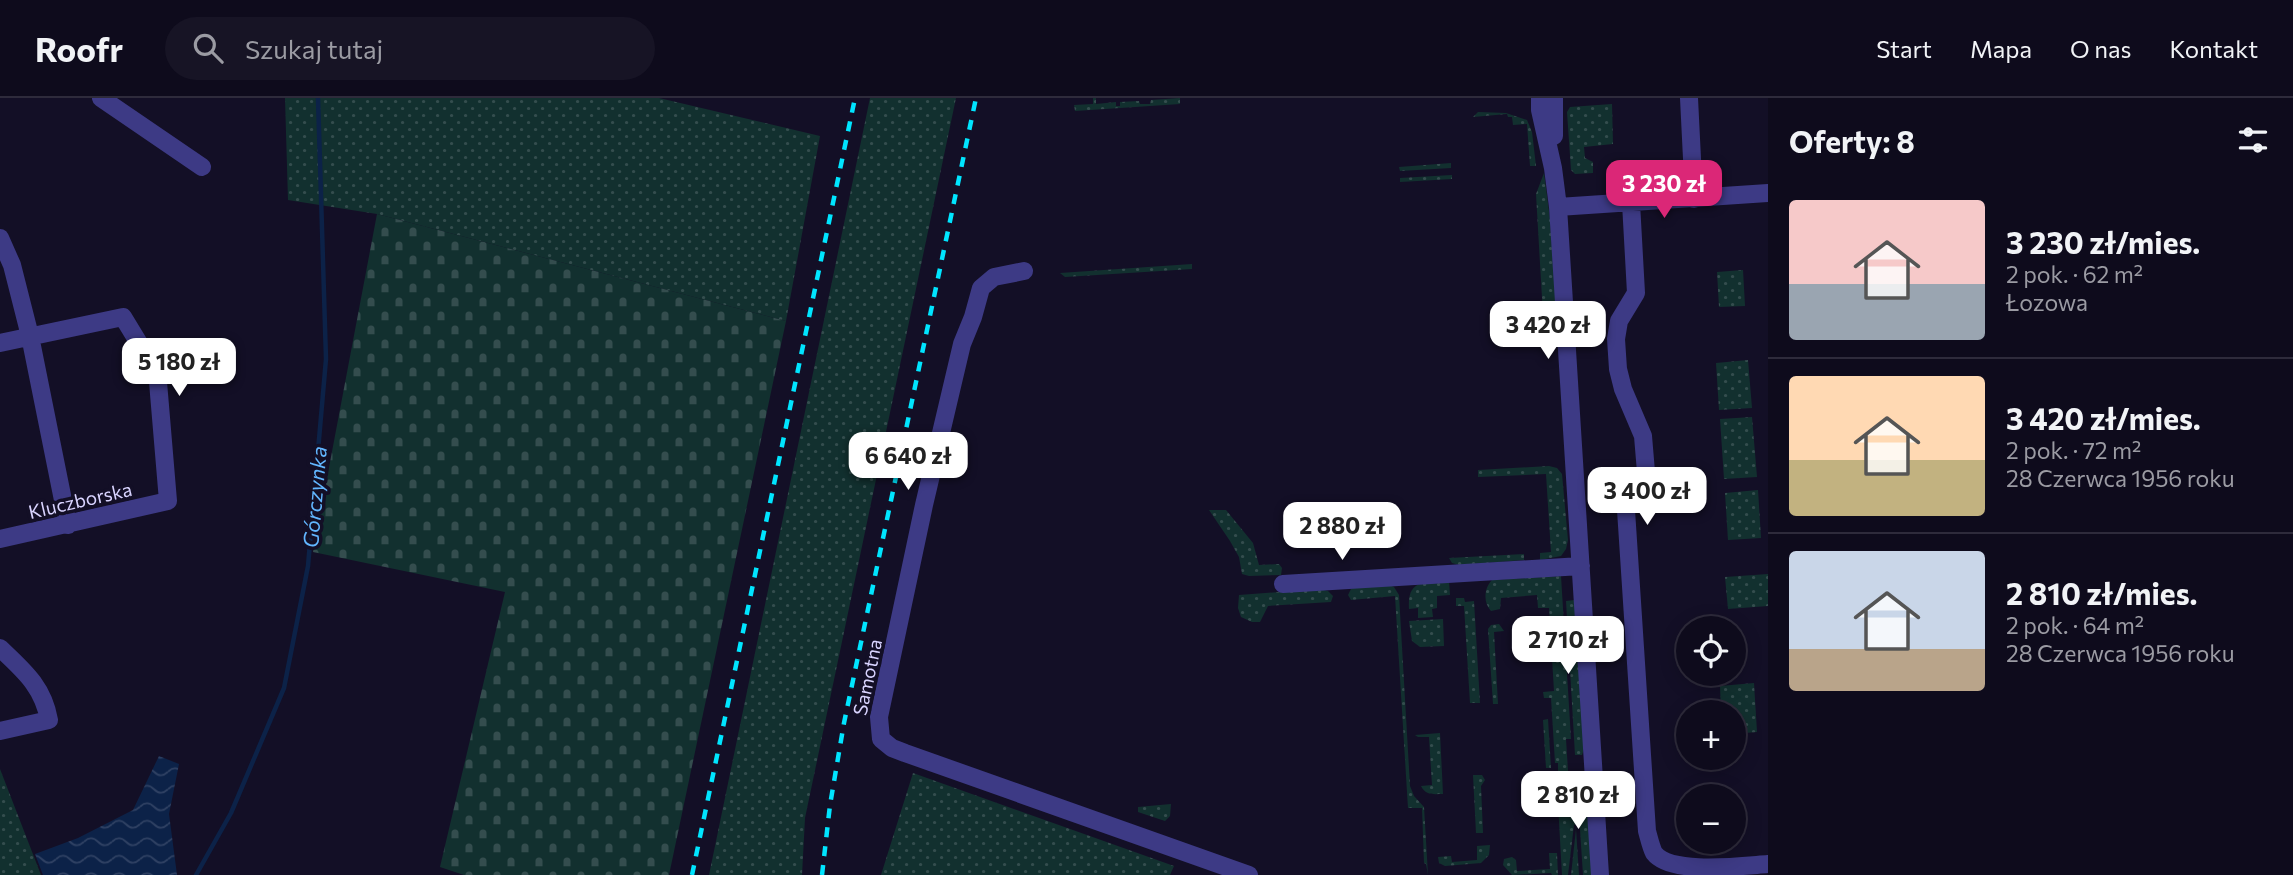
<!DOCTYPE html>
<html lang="pl">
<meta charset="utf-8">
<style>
:root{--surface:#0e0b1c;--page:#171425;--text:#f1f3f6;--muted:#9b9ba3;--line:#2e2b3b;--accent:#db2777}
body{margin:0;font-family:Commissioner,sans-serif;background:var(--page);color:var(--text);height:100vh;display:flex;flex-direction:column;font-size:26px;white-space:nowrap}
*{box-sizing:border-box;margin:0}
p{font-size:23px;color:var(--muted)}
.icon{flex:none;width:38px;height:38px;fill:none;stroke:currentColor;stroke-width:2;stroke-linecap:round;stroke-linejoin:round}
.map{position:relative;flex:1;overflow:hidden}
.panel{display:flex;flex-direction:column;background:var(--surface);width:525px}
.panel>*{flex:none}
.fabs{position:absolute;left:1676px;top:518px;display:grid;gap:14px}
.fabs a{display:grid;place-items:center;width:70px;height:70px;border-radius:50%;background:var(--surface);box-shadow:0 4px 18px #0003,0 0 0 2px var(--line);font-size:35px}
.price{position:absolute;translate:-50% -60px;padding:0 16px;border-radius:14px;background:#fff;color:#222;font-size:23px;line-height:46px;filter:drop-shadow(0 2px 4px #0008)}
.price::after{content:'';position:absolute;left:50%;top:42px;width:21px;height:16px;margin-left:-10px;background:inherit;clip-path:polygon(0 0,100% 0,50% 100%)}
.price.selected{background:var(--accent);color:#fff}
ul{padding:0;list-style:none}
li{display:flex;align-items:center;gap:21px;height:175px;padding:0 21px}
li+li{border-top:2px solid var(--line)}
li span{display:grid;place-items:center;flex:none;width:196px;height:140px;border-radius:7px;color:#555}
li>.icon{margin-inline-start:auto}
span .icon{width:84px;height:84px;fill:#fffc;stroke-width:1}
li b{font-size:30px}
h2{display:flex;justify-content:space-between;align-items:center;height:84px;padding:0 21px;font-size:30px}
header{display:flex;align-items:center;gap:42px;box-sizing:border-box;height:98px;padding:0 35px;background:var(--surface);border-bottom:2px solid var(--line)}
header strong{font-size:33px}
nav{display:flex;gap:38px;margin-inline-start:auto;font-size:24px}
.search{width:490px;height:63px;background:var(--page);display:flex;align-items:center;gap:18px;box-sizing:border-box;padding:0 24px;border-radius:38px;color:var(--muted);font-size:26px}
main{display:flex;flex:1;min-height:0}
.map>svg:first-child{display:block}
.green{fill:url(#green-dots)}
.cemetery{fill:url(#cemetery-stones)}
.water{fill:url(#water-waves)}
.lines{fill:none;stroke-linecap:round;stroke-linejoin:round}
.stream{stroke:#0c2248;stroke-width:4.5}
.minor{stroke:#3d3a85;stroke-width:18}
.rail{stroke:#00e5ff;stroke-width:4.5;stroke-dasharray:10 9;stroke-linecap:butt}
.labels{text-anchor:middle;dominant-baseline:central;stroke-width:7;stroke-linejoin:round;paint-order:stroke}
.street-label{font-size:19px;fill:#d9d4ff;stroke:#130f26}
.water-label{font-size:21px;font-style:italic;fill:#62b6ff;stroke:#130f26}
</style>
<header>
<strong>Roofr</strong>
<div class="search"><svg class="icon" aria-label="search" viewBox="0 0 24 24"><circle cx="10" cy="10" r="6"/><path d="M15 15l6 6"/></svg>Szukaj tutaj</div>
<nav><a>Start</a><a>Mapa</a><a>O nas</a><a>Kontakt</a></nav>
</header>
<main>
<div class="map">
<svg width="1768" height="777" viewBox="0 0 1768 777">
<defs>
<pattern id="green-dots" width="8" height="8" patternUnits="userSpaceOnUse" patternTransform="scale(1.75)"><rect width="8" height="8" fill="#12302f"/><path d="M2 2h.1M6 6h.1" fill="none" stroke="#344d4e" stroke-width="1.8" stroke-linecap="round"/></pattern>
<pattern id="cemetery-stones" width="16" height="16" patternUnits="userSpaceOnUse" patternTransform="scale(1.75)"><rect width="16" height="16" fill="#12302f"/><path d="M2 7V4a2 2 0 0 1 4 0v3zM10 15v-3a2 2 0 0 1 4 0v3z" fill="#344d4e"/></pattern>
<pattern id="water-waves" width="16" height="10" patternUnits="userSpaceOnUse" patternTransform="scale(1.75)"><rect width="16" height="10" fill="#0c2248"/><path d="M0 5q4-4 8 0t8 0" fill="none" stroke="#2f4163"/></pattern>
</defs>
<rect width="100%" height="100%" fill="#130f26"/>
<!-- green -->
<path class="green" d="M285,0H659L820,38L786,223L377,116L288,102Z
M870,0H956L805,720L802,777H709Z
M1093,0H1096V6L1116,4V8H1120V4L1139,3L1140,6H1150L1151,2L1180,0V6L1075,13L1074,7L1093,6Z
M1612,6L1613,46L1584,49L1585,60L1593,64V75L1575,76L1571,72L1567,14L1570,9Z
M1478,14L1506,15L1527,22L1532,34L1536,68H1530L1527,26L1513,27L1512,19H1508L1507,16L1473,19Z
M1451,65V70L1400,73L1399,69Z
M1544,75L1550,121L1556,205L1552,214L1543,217L1536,96Z
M1452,77V81L1400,84V80Z
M1192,166V171L1065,179L1060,175Z
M1743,172L1745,208L1719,209L1717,174Z
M1748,262L1752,310L1719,312L1716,265Z
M1752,319L1757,379L1724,381L1720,321Z
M1549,368L1557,370L1562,376L1568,442L1566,451L1561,458L1540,462V455L1551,454L1546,376L1478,379V372Z
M1758,392L1761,440L1728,442L1725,395Z
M1209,412H1226L1253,445L1259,467L1279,466L1282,470L1281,477L1249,478L1242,476L1239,459L1230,443Z
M1524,456V462L1459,467L1452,465L1449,460Z
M1768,476V508L1728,511L1725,479Z
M1561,478L1571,641H1566L1568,673H1558V665H1555L1551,600H1544L1543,594L1554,593L1549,510H1538L1537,497L1501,500L1500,511L1491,513C1483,505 1484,490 1492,482Z
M1449,483L1450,497L1437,498V510L1432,511L1433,519L1418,520V510L1409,511C1407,480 1425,485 1449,483Z
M1389,487L1394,489L1399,497L1410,688L1414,698L1424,709L1428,777L1426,766L1424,765L1422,710H1408L1395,498L1351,502L1348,497L1351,491L1357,489Z
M1319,491L1328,493L1333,498L1331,504L1268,508L1260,524H1252L1241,519L1238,510L1239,497Z
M1456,500H1464L1465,504L1474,503L1480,605H1470L1464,508H1456Z
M1575,502L1584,651L1582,657H1575L1566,503Z
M1443,521L1444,548L1420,549L1412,543L1409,523Z
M1499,526L1504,533L1494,534L1498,606H1493L1488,531L1491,527Z
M1754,585L1757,634L1734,636V614H1721L1720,588Z
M1548,621L1551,670H1546L1543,622Z
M1440,635L1443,696C1434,696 1426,698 1421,688L1432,687L1429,639H1418L1415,637Z
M0,671L41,777H0Z
M913,675L1174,768L1170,777H881Z
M1473,677H1482L1485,682L1481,688L1483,735H1476Z
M1573,678L1576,726L1574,727L1568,777H1562L1557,688L1559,687V679Z
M1585,700L1587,704L1592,777H1583L1578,701Z
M1171,706L1170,718L1165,723L1138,714V709Z
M1576,731L1579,777H1571Z
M1490,747L1489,757L1481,765L1445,768L1439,765L1438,759L1451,758L1452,764L1477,762V748Z
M1549,755H1557L1558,777H1552L1551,775L1512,777L1503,767L1504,761L1512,759L1516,762L1517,773L1550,771Z"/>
<!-- cemetery -->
<path class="cemetery" d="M377,116L786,223L669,777H464L440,769L505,494L313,454Z"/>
<!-- water -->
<path class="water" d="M159,658L179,666L169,716L177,777H43L35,756L78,740L133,712Z"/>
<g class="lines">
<!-- stream -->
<path class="stream" d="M196,777L231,715L284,590L308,468L326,261L318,0"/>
<!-- minor -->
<path class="minor" d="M101,0L202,69
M1540,0V12L1553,70L1558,109L1600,777
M1689,0L1694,101
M1554,38V0
M1631,105L1636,195L1619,223L1616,241L1618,271L1623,291L1643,338L1646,374L1626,412L1647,733C1649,740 1651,749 1654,755C1671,777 1740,768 1768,766
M1558,109L1768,95
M0,140L12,167L30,238L68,427
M1024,173L994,179L981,190L973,219L962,246L924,407L879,619L881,641L892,650L905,655L1249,777
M0,245L123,219L154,270L158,284L168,403L0,441
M1283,486L1581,468
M0,550C23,572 43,588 49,622L0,633"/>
<!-- rail -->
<path class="rail" d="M692,777L855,0
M822,777L830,707L844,625L976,0"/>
</g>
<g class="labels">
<!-- street labels -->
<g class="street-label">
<text transform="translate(80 402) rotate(-13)">Kluczborska</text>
<text transform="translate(867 579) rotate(-78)">Samotna</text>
</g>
<!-- water labels -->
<g class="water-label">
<text transform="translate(314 399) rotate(-85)">Górczynka</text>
</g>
</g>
</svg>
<div class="fabs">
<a><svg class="icon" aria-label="locate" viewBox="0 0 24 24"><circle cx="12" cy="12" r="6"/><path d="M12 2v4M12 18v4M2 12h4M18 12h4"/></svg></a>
<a>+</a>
<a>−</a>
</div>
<b class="price selected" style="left:1664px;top:122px">3 230 zł</b>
<b class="price" style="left:1548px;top:263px">3 420 zł</b>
<b class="price" style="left:179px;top:300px">5 180 zł</b>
<b class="price" style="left:908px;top:394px">6 640 zł</b>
<b class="price" style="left:1647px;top:429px">3 400 zł</b>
<b class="price" style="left:1342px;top:464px">2 880 zł</b>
<b class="price" style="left:1568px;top:578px">2 710 zł</b>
<b class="price" style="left:1578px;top:733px">2 810 zł</b>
</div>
<section class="panel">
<h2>Oferty: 8<svg class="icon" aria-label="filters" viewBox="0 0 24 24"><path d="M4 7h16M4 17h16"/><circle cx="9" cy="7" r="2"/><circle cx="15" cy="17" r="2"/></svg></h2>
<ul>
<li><span style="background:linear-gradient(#f6c9c9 60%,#9aa5b1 0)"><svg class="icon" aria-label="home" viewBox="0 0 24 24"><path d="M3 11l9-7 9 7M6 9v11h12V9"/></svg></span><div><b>3 230 zł/mies.</b><p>2 pok. · 62 m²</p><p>Łozowa</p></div></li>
<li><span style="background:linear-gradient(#ffd9b3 60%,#c2b280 0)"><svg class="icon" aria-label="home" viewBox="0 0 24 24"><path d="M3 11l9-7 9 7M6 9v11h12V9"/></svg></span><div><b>3 420 zł/mies.</b><p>2 pok. · 72 m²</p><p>28 Czerwca 1956 roku</p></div></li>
<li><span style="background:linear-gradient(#c9d6e8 70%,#b9a48a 0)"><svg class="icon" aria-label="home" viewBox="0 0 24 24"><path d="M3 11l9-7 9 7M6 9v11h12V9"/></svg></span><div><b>2 810 zł/mies.</b><p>2 pok. · 64 m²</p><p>28 Czerwca 1956 roku</p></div></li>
</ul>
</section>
</main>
